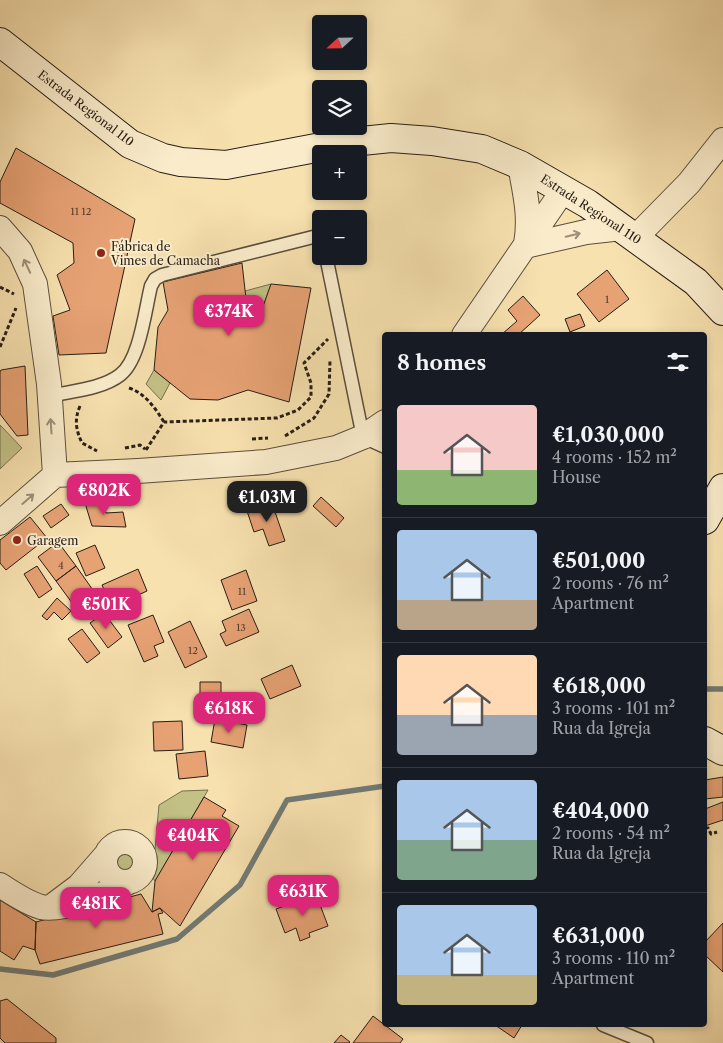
<!DOCTYPE html>
<meta charset="utf-8">
<style>
:root{--surface:#171b24;--page:#242831;--text:#f1f3f6;--muted:#9ea1a6;--line:#363941;--accent:#db2777}
body{margin:0;font-family:"Libre Caslon Text",serif;background:var(--page);color:var(--text);height:100vh;display:flex;flex-direction:column;font-size:19px;white-space:nowrap}
*{box-sizing:border-box;margin:0}
p{font-size:16px;color:var(--muted)}
.icon{flex:none;width:28px;height:28px;fill:none;stroke:currentColor;stroke-width:2;stroke-linecap:round;stroke-linejoin:round}
.map{position:relative;flex:1;overflow:hidden}
.panel{position:absolute;left:382px;top:332px;width:325px;height:695px;display:flex;flex-direction:column;background:var(--surface);border-radius:5px;box-shadow:0 2px 8px #0003}
.panel>*{flex:none}
.needle{width:32px;rotate:248deg}
.tools{position:absolute;left:312px;top:15px;display:grid;gap:10px}
.tools a{display:grid;place-items:center;width:55px;height:55px;border-radius:5px;background:var(--surface);box-shadow:0 2px 8px #0003;font-size:25px}
.price{position:absolute;translate:-50% -42px;padding:0 11px;border-radius:10px;background:var(--accent);color:#fff;font-size:16px;line-height:32px;filter:drop-shadow(0 1px 2px #0008)}
.price::after{content:'';position:absolute;left:50%;top:30px;width:15px;height:11px;margin-left:-8px;background:inherit;clip-path:polygon(0 0,100% 0,50% 100%)}
.price.current{background:#222;color:#fff}
ul{padding:0;list-style:none}
li{display:flex;align-items:center;gap:15px;height:125px;padding:0 15px}
li+li{border-top:1px solid var(--line)}
li span{display:grid;place-items:center;flex:none;width:140px;height:100px;border-radius:5px;color:#555}
li>.icon{margin-inline-start:auto}
span .icon{width:60px;height:60px;fill:#fffc;stroke-width:1}
li b{font-size:21px}
h2{display:flex;justify-content:space-between;align-items:center;height:60px;padding:0 15px;font-size:21px}
.map>svg:first-child{display:block}
.green{fill:#c3c186;stroke:#756f4e}
.lines{fill:none;stroke-linecap:round;stroke-linejoin:round}
.stream{stroke:#717b76;stroke-width:5.5}
.building{fill:#e7a274;stroke:#271d15}
.service-casing{stroke:#5b4e3c;stroke-width:15}
.minor-casing{stroke:#5b4e3c;stroke-width:26}
.secondary-casing{stroke:#271d15;stroke-width:30}
.path{stroke:#271d15;stroke-width:3;stroke-dasharray:4 2.5;stroke-linecap:butt}
.service{stroke:#faeccb;stroke-width:12}
.minor{stroke:#faeccb;stroke-width:24}
.secondary{stroke:#faeccb;stroke-width:28}
.oneway{stroke:#9b8f79}
.poi-dot{fill:#8f2418;stroke:#faeccb;stroke-width:2}
.labels{text-anchor:middle;dominant-baseline:central;stroke-width:4;stroke-linejoin:round;paint-order:stroke}
.number-label{font-size:10px;fill:#573e2d}
.street-label{font-size:12px;fill:#271d15;stroke:#faeccb}
.poi-label{font-size:12px;fill:#271d15;stroke:#faeccb;text-anchor:start}
</style>
<div class="map">
<svg width="723" height="1043" viewBox="0 0 723 1043">
<rect width="100%" height="100%" fill="#f7e1af"/>
<filter id="stains"><feTurbulence type="fractalNoise" baseFrequency=".004" numOctaves="4"/><feColorMatrix values="0 0 0 0 .2 0 0 0 0 .09 0 0 0 0 .02 0 0 0 .5 -.17"/></filter>
<radialGradient id="worn" r=".72"><stop offset=".6" stop-color="#630" stop-opacity="0"/><stop offset="1" stop-color="#630" stop-opacity=".3"/></radialGradient>
<!-- green -->
<path class="green" d="M271,284L260,315L253,307L223,316L212,310L246,299L245,291Z
M154,370L170,383L161,400L146,384Z
M0,425L22,448L0,469Z
M208,790L204,797L155,881L146,868L155,849L159,805L182,791Z
M112 860a13 13 0 1 1 26 0a13 13 0 1 1-26 0Z"/>
<g class="lines">
<!-- stream -->
<path class="stream" d="M705,689H723
M0,969L53,975L177,939L240,885L287,800L385,786"/>
</g>
<!-- building -->
<path class="building" d="M16,148L135,219L106,353L59,355L53,316L70,310L57,275L74,263L73,243L0,203V182Z
M242,263L246,299L212,310L223,316L253,307L260,315L271,284L311,288L289,402L248,390L218,400L190,399L154,370L158,327L168,310L163,282Z
M607,270L629,299L599,322L577,294Z
M523,296L540,315L518,335H501L517,321L508,310Z
M580,314L585,326L570,332L565,319Z
M25,366L28,435L17,436L0,414V372L1,370Z
M321,497L344,518L336,527L313,506Z
M101,499L106,513L123,512L126,527L92,526L85,503Z
M272,503L285,541L269,546L263,529L254,532L247,511Z
M61,504L69,515L51,528L43,516Z
M30,517L47,538L6,570L0,563V540Z
M58,542L76,566L56,581L38,557Z
M95,545L105,568L86,576L76,553Z
M37,566L52,589L39,598L24,574Z
M76,566L95,593L75,607L56,581Z
M138,569L147,591L112,607L102,585Z
M246,570L257,601L232,610L221,580Z
M57,598L71,611L62,620L54,612L47,620L42,616Z
M249,609L259,632L226,646L220,634L226,631L222,621Z
M104,613L122,637L108,648L90,623Z
M153,615L164,642L154,646L158,656L144,662L128,625Z
M190,621L207,657L185,668L168,632Z
M82,629L100,653L87,663L68,639Z
M292,665L301,686L270,699L261,679Z
M200,682H221V709H200Z
M215,719L247,725L243,748L211,742Z
M182,721L183,750L154,751L153,722Z
M205,751L208,776L179,779L176,754Z
M723,777V797L705,799V780Z
M204,797L226,810L222,816L239,826L180,926L160,908L152,912L155,881Z
M723,802V820L705,826V809Z
M141,894L152,912L160,908L163,913L158,914L163,934L40,964L35,950L36,922Z
M316,894L328,926L309,933L310,937L300,941L296,928L285,933L276,909Z
M0,900L36,922L35,950L23,946L14,960L0,951Z
M723,923V972L705,955V942Z
M7,999L56,1038V1043H5L0,1038V1001Z
M373,1016L403,1039L400,1043H353Z
M495,1025H522L514,1038Z
M341,1035L350,1042L349,1043H334Z"/>
<g class="lines">
<!-- service casing -->
<g class="service-casing">
<path id="service" d="M326,256L363,437L385,447
M50,396C71,391 102,389 120,375C140,360 145,310 151,286L155,279L162,275L321,235
M603,1025L647,1043"/>
</g>
<!-- minor casing -->
<g class="minor-casing">
<path id="minor" d="M520,165C525,193 531,216 526,244
M0,228L20,251L35,284L49,384L55,475
M636,237L689,183L723,140
M525,246L586,232L622,228
M464,335L564,189
M55,475L138,471L266,462L336,448L363,437L385,422
M0,523L55,475
M105 862a20 20 0 1 1 40 0a20 20 0 1 1-40 0Z
M0,885C12,893 27,903 41,907C62,912 110,892 129,882
M55,904L79,886L106,855"/>
</g>
<!-- secondary casing -->
<g class="secondary-casing">
<path id="secondary" d="M0,42L130,144L163,158L181,162L226,165L342,143L391,138L432,141L482,149L520,165L588,204L696,282L723,311
M705,520L723,488
M705,741L723,751"/>
</g>
<!-- path -->
<path class="path" d="M0,287L14,294
M0,347L16,308
M129,388C145,393 155,408 164,422
M80,406C74,420 76,430 82,443L97,451
M285,436L314,418L329,394L330,360
M252,439L268,438
M125,448L140,445L145,449
M146,450L164,422L277,418L298,410L311,397V383L304,363L328,339
M705,828H708L711,834L717,832"/>
<!-- service -->
<use href="#service" class="service"/>
<!-- minor -->
<use href="#minor" class="minor"/>
<!-- secondary -->
<use href="#secondary" class="secondary"/>
</g>
<!-- one-way arrows -->
<defs><path id="oneway-shaft" d="M-6 0H5M1.5-3L5.5 0L1.5 3" fill="none" stroke-width="1.6" stroke-linecap="round" stroke-linejoin="round" transform="scale(1.25)"/></defs>
<g class="oneway">
<use href="#oneway-shaft" transform="translate(573 235) rotate(-13)"/>
<use href="#oneway-shaft" transform="translate(27 266) rotate(-115)"/>
<use href="#oneway-shaft" transform="translate(51 426) rotate(-94)"/>
<use href="#oneway-shaft" transform="translate(28 499) rotate(-41)"/>
</g>
<!-- markers -->
<g class="poi-dot">
<circle cx="101" cy="253" r="5"/>
<circle cx="17" cy="540" r="5"/>
</g>
<g class="labels">
<!-- number labels -->
<g class="number-label">
<text x="81" y="211">11 12</text>
<text x="607" y="299">1</text>
<text x="61" y="565">4</text>
<text x="242" y="591">11</text>
<text x="241" y="627">13</text>
<text x="193" y="650">12</text>
</g>
<!-- street labels -->
<g class="street-label">
<text transform="translate(86 108) rotate(37)">Estrada Regional 110</text>
<text transform="translate(591 209) rotate(33)">Estrada Regional 110</text>
</g>
<!-- poi labels -->
<g class="poi-label">
<text x="111" y="246">Fábrica de<tspan x="111" dy="14">Vimes de Camacha</tspan></text>
<text x="27" y="540">Garagem</text>
</g>
</g>
<rect width="100%" height="100%" filter="url(#stains)"/>
<rect width="100%" height="100%" fill="url(#worn)"/>
</svg>
<div class="tools">
<a><svg class="needle" viewBox="-14 -14 28 28"><path d="M0-13l5 13h-10z" fill="#e53935"/><path d="M0 13l5-13h-10z" fill="#9ea1a6"/></svg></a>
<a><svg class="icon" aria-label="layers" viewBox="0 0 24 24"><path d="M12 4l9 5-9 5-9-5zM3 14l9 5 9-5"/></svg></a>
<a>+</a>
<a>−</a>
</div>
<b class="price" style="left:229px;top:337px">€374K</b>
<b class="price" style="left:104px;top:516px">€802K</b>
<b class="price current" style="left:267px;top:523px">€1.03M</b>
<b class="price" style="left:106px;top:630px">€501K</b>
<b class="price" style="left:229px;top:734px">€618K</b>
<b class="price" style="left:193px;top:861px">€404K</b>
<b class="price" style="left:303px;top:917px">€631K</b>
<b class="price" style="left:96px;top:929px">€481K</b>
<section class="panel">
<h2>8 homes<svg class="icon" aria-label="filters" viewBox="0 0 24 24"><path d="M4 7h16M4 17h16"/><circle cx="9" cy="7" r="2"/><circle cx="15" cy="17" r="2"/></svg></h2>
<ul>
<li><span style="background:linear-gradient(#f6c9c9 65%,#8fb573 0)"><svg class="icon" aria-label="home" viewBox="0 0 24 24"><path d="M3 11l9-7 9 7M6 9v11h12V9"/></svg></span><div><b>€1,030,000</b><p>4 rooms · 152 m²</p><p>House</p></div></li>
<li><span style="background:linear-gradient(#a9c7e8 70%,#b9a48a 0)"><svg class="icon" aria-label="home" viewBox="0 0 24 24"><path d="M3 11l9-7 9 7M6 9v11h12V9"/></svg></span><div><b>€501,000</b><p>2 rooms · 76 m²</p><p>Apartment</p></div></li>
<li><span style="background:linear-gradient(#ffd9b3 60%,#9aa5b1 0)"><svg class="icon" aria-label="home" viewBox="0 0 24 24"><path d="M3 11l9-7 9 7M6 9v11h12V9"/></svg></span><div><b>€618,000</b><p>3 rooms · 101 m²</p><p>Rua da Igreja</p></div></li>
<li><span style="background:linear-gradient(#a9c7e8 60%,#7fa58c 0)"><svg class="icon" aria-label="home" viewBox="0 0 24 24"><path d="M3 11l9-7 9 7M6 9v11h12V9"/></svg></span><div><b>€404,000</b><p>2 rooms · 54 m²</p><p>Rua da Igreja</p></div></li>
<li><span style="background:linear-gradient(#a9c7e8 70%,#c2b280 0)"><svg class="icon" aria-label="home" viewBox="0 0 24 24"><path d="M3 11l9-7 9 7M6 9v11h12V9"/></svg></span><div><b>€631,000</b><p>3 rooms · 110 m²</p><p>Apartment</p></div></li>
</ul>
</section>
</div>
